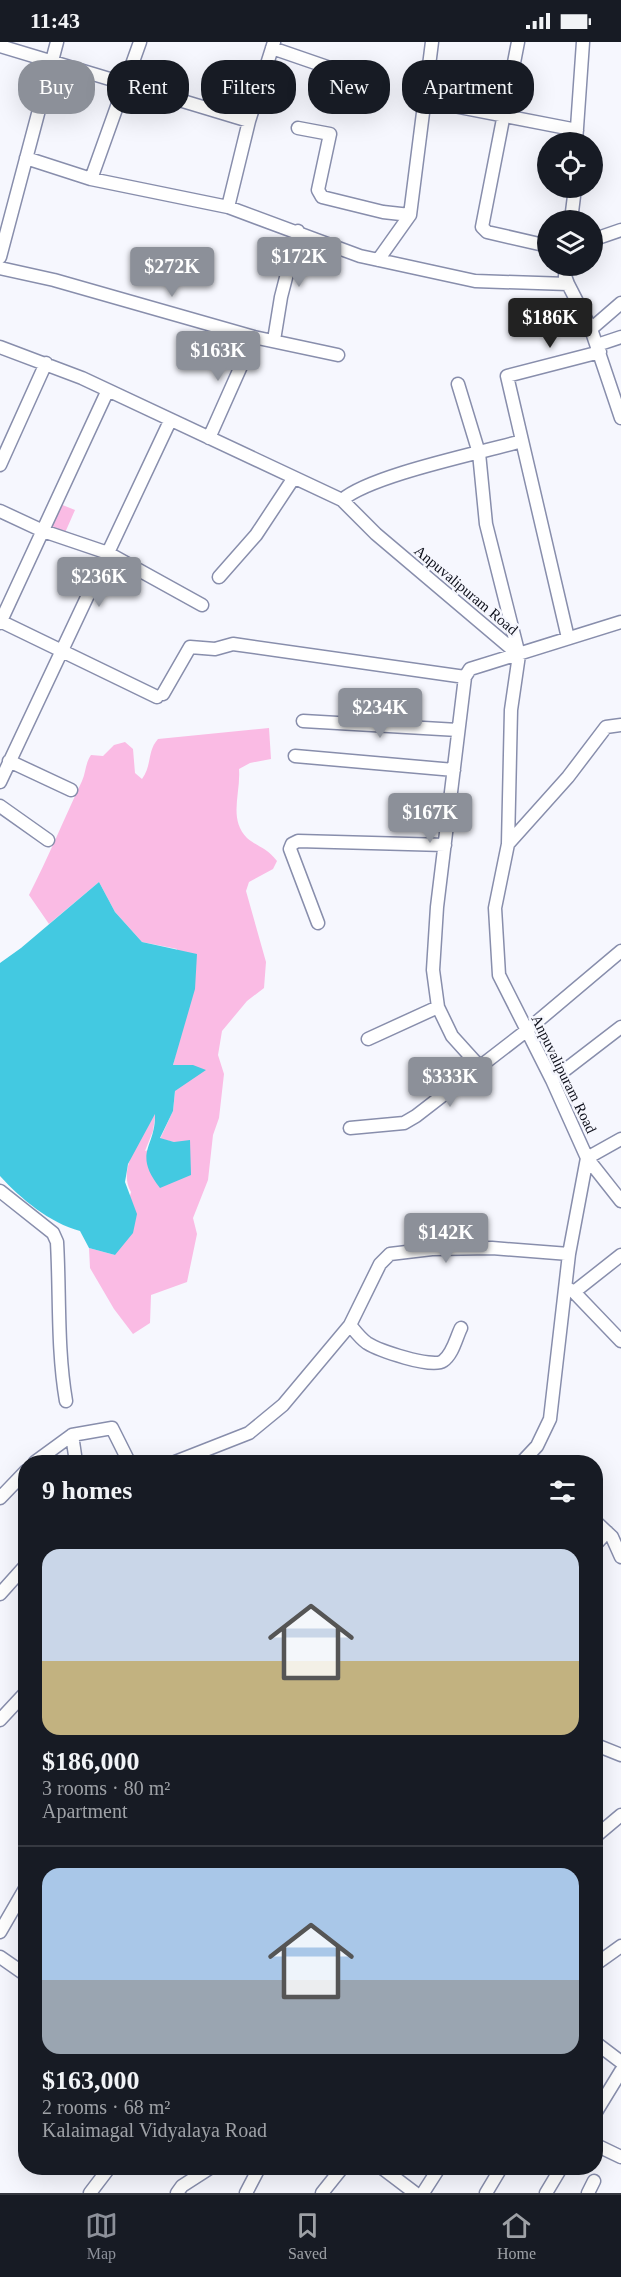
<!DOCTYPE html>
<meta charset="utf-8">
<style>
:root{--surface:#171b24;--page:#242831;--text:#f1f3f6;--muted:#9ea1a6;--line:#363941;--accent:#8c9099}
body{margin:0;font-family:"Times New Roman",serif;background:var(--page);color:var(--text);height:100vh;display:flex;flex-direction:column;font-size:22px;white-space:nowrap}
*{box-sizing:border-box;margin:0}
p{font-size:20px;color:var(--muted)}
.icon{flex:none;width:33px;height:33px;fill:none;stroke:currentColor;stroke-width:2;stroke-linecap:round;stroke-linejoin:round}
.map{position:relative;flex:1;overflow:hidden}
.sheet{position:absolute;left:18px;top:1413px;width:585px;height:720px;display:flex;flex-direction:column;background:var(--surface);border-radius:24px;box-shadow:0 6px 24px #0002}
.sheet>*{flex:none}
.guide{position:absolute;left:18px;top:18px;width:585px;height:54px;display:flex;gap:12px}
.controls{position:absolute;left:537px;top:90px;display:grid;gap:12px}
.controls a{display:grid;place-items:center;width:66px;height:66px;border-radius:50%;background:var(--surface);box-shadow:0 6px 24px #0002;font-size:30px}
.price{position:absolute;translate:-50% -51px;padding:0 14px;border-radius:6px;background:var(--accent);color:#fff;font-size:20px;line-height:39px;filter:drop-shadow(0 2px 3px #0008)}
.price::after{content:'';position:absolute;left:50%;top:36px;width:18px;height:14px;margin-left:-9px;background:inherit;clip-path:polygon(0 0,100% 0,50% 100%)}
.price.active{background:#222;color:#fff}
ul{padding:0;list-style:none}
li{display:grid;align-content:center;gap:12px;height:318px;padding:0 24px}
li+li{border-top:2px solid var(--line)}
li span{display:grid;place-items:center;height:186px;border-radius:18px;color:#555}
li>.icon{margin-inline-start:auto}
span .icon{width:108px;height:108px;fill:#fffc;stroke-width:1}
li b{font-size:26px}
h2{display:flex;justify-content:space-between;align-items:center;height:72px;padding:0 24px;font-size:26px}
.tag{padding:0 21px;border-radius:24px;background:var(--surface);box-shadow:0 6px 24px #0002;font-size:21px;line-height:54px}
.tag.active{background:var(--accent);color:#fff}
.status{display:flex;justify-content:space-between;align-items:center;height:42px;padding:0 30px;background:var(--surface);direction:ltr}
.status svg{height:16px;fill:currentColor}
.tabs{display:flex;justify-content:space-around;align-items:center;height:84px;border-top:2px solid var(--line);background:var(--surface);font-size:16px;color:var(--muted)}
.tabs a{display:grid;justify-items:center;gap:3px}
.tabs .active{color:var(--accent)}
.map>svg:first-child{display:block}
.green{fill:#fabbe4}
.water{fill:#43c9e1}
.lines{fill:none;stroke-linecap:round;stroke-linejoin:round}
.minor-casing{stroke:#888eac;stroke-width:15}
.minor{stroke:#fff;stroke-width:12}
.labels{text-anchor:middle;dominant-baseline:central;stroke-width:5;stroke-linejoin:round;paint-order:stroke}
.street-label{font-size:15px;fill:#0d0f1a;stroke:#f6f7fe}
</style>
<div class="status"><b>11:43</b><svg viewBox="0 0 49 12"><path d="M0 12V9h3v3zM5 12V6h3v6zM10 12V3h3v9zM15 12V0h3v12zM26 1h20v11H26zM47 4h2v5h-2z"/></svg></div>
<div class="map">
<svg width="621" height="2151" viewBox="0 0 621 2151">
<rect width="100%" height="100%" fill="#f6f7fe"/>
<!-- green -->
<path class="green" d="M60,462L75,468L64,493L49,486Z
M269,686L271,717L250,721L239,727C241,751 228,777 247,796C259,806 266,805 277,819L273,827L249,840L246,849L266,920L264,946L247,959L222,989L218,1013L224,1032L219,1076L213,1093L208,1138L193,1176L197,1192L187,1240L151,1253L150,1281L133,1292L114,1267L90,1226L89,1206L115,1213L131,1150C116,1125 145,1092 156,1069L153,1089L145,1109L174,1100L160,1097L173,1069L175,1049L193,1023H173L180,994L177,907L142,900L115,870L99,840L49,882L29,853C48,816 64,777 82,739C86,730 85,722 91,713L103,714L114,703L125,700L133,707L135,731L142,737C152,724 147,709 158,697Z"/>
<!-- water -->
<path class="water" d="M99,840L115,870L142,900L197,912L195,947L173,1023H193L206,1028L175,1049L173,1069L160,1096L174,1100L190,1098L191,1133L160,1146C132,1110 156,1106 155,1072L128,1122L125,1140L137,1172L133,1191L115,1213L89,1206L80,1189C50,1181 21,1157 0,1134V921L21,906Z"/>
<g class="lines">
<!-- minor casing -->
<g class="minor-casing">
<path id="minor" d="M518,0L482,185L487,190L548,204
M0,4L249,79
M272,6L333,27
M423,58L577,88
M298,86L330,92L318,148L322,155L383,170L410,173
M576,100L583,0
M26,116L91,137L228,165L360,214L475,239L568,242L591,287L621,376
M91,137L140,0
M228,165L249,79L274,0
M571,178L575,146
M592,198L621,188
M0,215L57,0
M378,218L410,173L432,0
M567,224L565,234L568,242
M0,226L54,238L254,295L338,313
M591,287L621,261
M274,298L281,255L298,189
M597,303L621,295
M0,305L82,336L342,458L376,492L519,613L511,668L508,802L495,866L499,933L552,1038L587,1116L569,1212L550,1377L537,1404L522,1420
M458,342L479,411L486,482L519,613
M209,396L254,295
M0,423L46,321
M342,458C371,433 480,411 522,399
M0,469L43,489L108,511L202,563
M219,535L256,493L293,437
M0,579L157,655
M0,581L107,350
M568,596L507,334L600,310
M163,652L190,605L215,607L233,602L465,635
M303,679L458,688
M295,714L454,728
M9,719L71,748
M0,740L170,379
M0,764L48,798
M508,802L568,735L606,685L621,683
M318,881L290,807L292,802L298,799L445,803
M368,997L438,965
M480,1025L452,994L438,965L433,928L437,865L465,635L470,627L621,580
M552,1038L621,985
M350,1086L404,1081L416,1074L526,989L621,909
M621,1097L587,1116L621,1159
M0,1149L53,1191L57,1200C60,1253 57,1307 66,1359
M566,1245L574,1250L621,1299
M574,1250L621,1213
M350,1283C355,1289 360,1296 367,1301C378,1308 432,1327 443,1319C453,1312 456,1296 461,1286
M35,1420L72,1393
M76,1420L72,1393L112,1386L129,1420
M175,1420L249,1391L283,1363L350,1283L380,1222L390,1212L432,1207L492,1206L569,1212
M0,1456L26,1429
M596,1480L612,1495L621,1515
M596,1502L607,1490
M0,1552L26,1523
M0,1678L26,1650
M596,1703L621,1713
M596,1794L621,1773
M0,1890L26,1845
M0,1915L26,1933
M596,1922L621,1904
M596,2001L621,2020
M596,2070L621,2029
M596,2103L621,2115
M382,2126L415,2151
M90,2151L109,2126
M177,2151L182,2144L210,2126
M246,2151L259,2126
M322,2151L342,2126
M423,2151L439,2126
M486,2151L501,2126
M546,2151L561,2126
M588,2151L594,2139"/>
</g>
<!-- minor -->
<use href="#minor" class="minor"/>
</g>
<g class="labels">
<!-- street labels -->
<g class="street-label">
<text transform="translate(466 548) rotate(40)">Anpuvalipuram Road</text>
<text transform="translate(564 1032) rotate(64)">Anpuvalipuram Road</text>
</g>
</g>
</svg>
<div class="controls">
<a><svg class="icon" aria-label="locate" viewBox="0 0 24 24"><circle cx="12" cy="12" r="6"/><path d="M12 2v4M12 18v4M2 12h4M18 12h4"/></svg></a>
<a><svg class="icon" aria-label="layers" viewBox="0 0 24 24"><path d="M12 4l9 5-9 5-9-5zM3 14l9 5 9-5"/></svg></a>
</div>
<b class="price" style="left:299px;top:246px">$172K</b>
<b class="price" style="left:172px;top:256px">$272K</b>
<b class="price active" style="left:550px;top:307px">$186K</b>
<b class="price" style="left:218px;top:340px">$163K</b>
<b class="price" style="left:99px;top:566px">$236K</b>
<b class="price" style="left:380px;top:697px">$234K</b>
<b class="price" style="left:430px;top:802px">$167K</b>
<b class="price" style="left:450px;top:1066px">$333K</b>
<b class="price" style="left:446px;top:1222px">$142K</b>
<div class="guide">
<a class="tag active">Buy</a>
<a class="tag">Rent</a>
<a class="tag">Filters</a>
<a class="tag">New</a>
<a class="tag">Apartment</a>
</div>
<section class="sheet">
<h2>9 homes<svg class="icon" aria-label="filters" viewBox="0 0 24 24"><path d="M4 7h16M4 17h16"/><circle cx="9" cy="7" r="2"/><circle cx="15" cy="17" r="2"/></svg></h2>
<ul>
<li><span style="background:linear-gradient(#c9d6e8 60%,#c2b280 0)"><svg class="icon" aria-label="home" viewBox="0 0 24 24"><path d="M3 11l9-7 9 7M6 9v11h12V9"/></svg></span><div><b>$186,000</b><p>3 rooms · 80 m²</p><p>Apartment</p></div></li>
<li><span style="background:linear-gradient(#a9c7e8 60%,#9aa5b1 0)"><svg class="icon" aria-label="home" viewBox="0 0 24 24"><path d="M3 11l9-7 9 7M6 9v11h12V9"/></svg></span><div><b>$163,000</b><p>2 rooms · 68 m²</p><p>Kalaimagal Vidyalaya Road</p></div></li>
</ul>
</section>
</div>
<nav class="tabs">
<a class="active"><svg class="icon" aria-label="map" viewBox="0 0 24 24"><path d="M3 6l6-2 6 2 6-2v14l-6 2-6-2-6 2zM9 4v14M15 6v14"/></svg>Map</a>
<a><svg class="icon" aria-label="saved" viewBox="0 0 24 24"><path d="M7 4h10v16l-5-4-5 4z"/></svg>Saved</a>
<a><svg class="icon" aria-label="home" viewBox="0 0 24 24"><path d="M3 11l9-7 9 7M6 9v11h12V9"/></svg>Home</a>
</nav>
